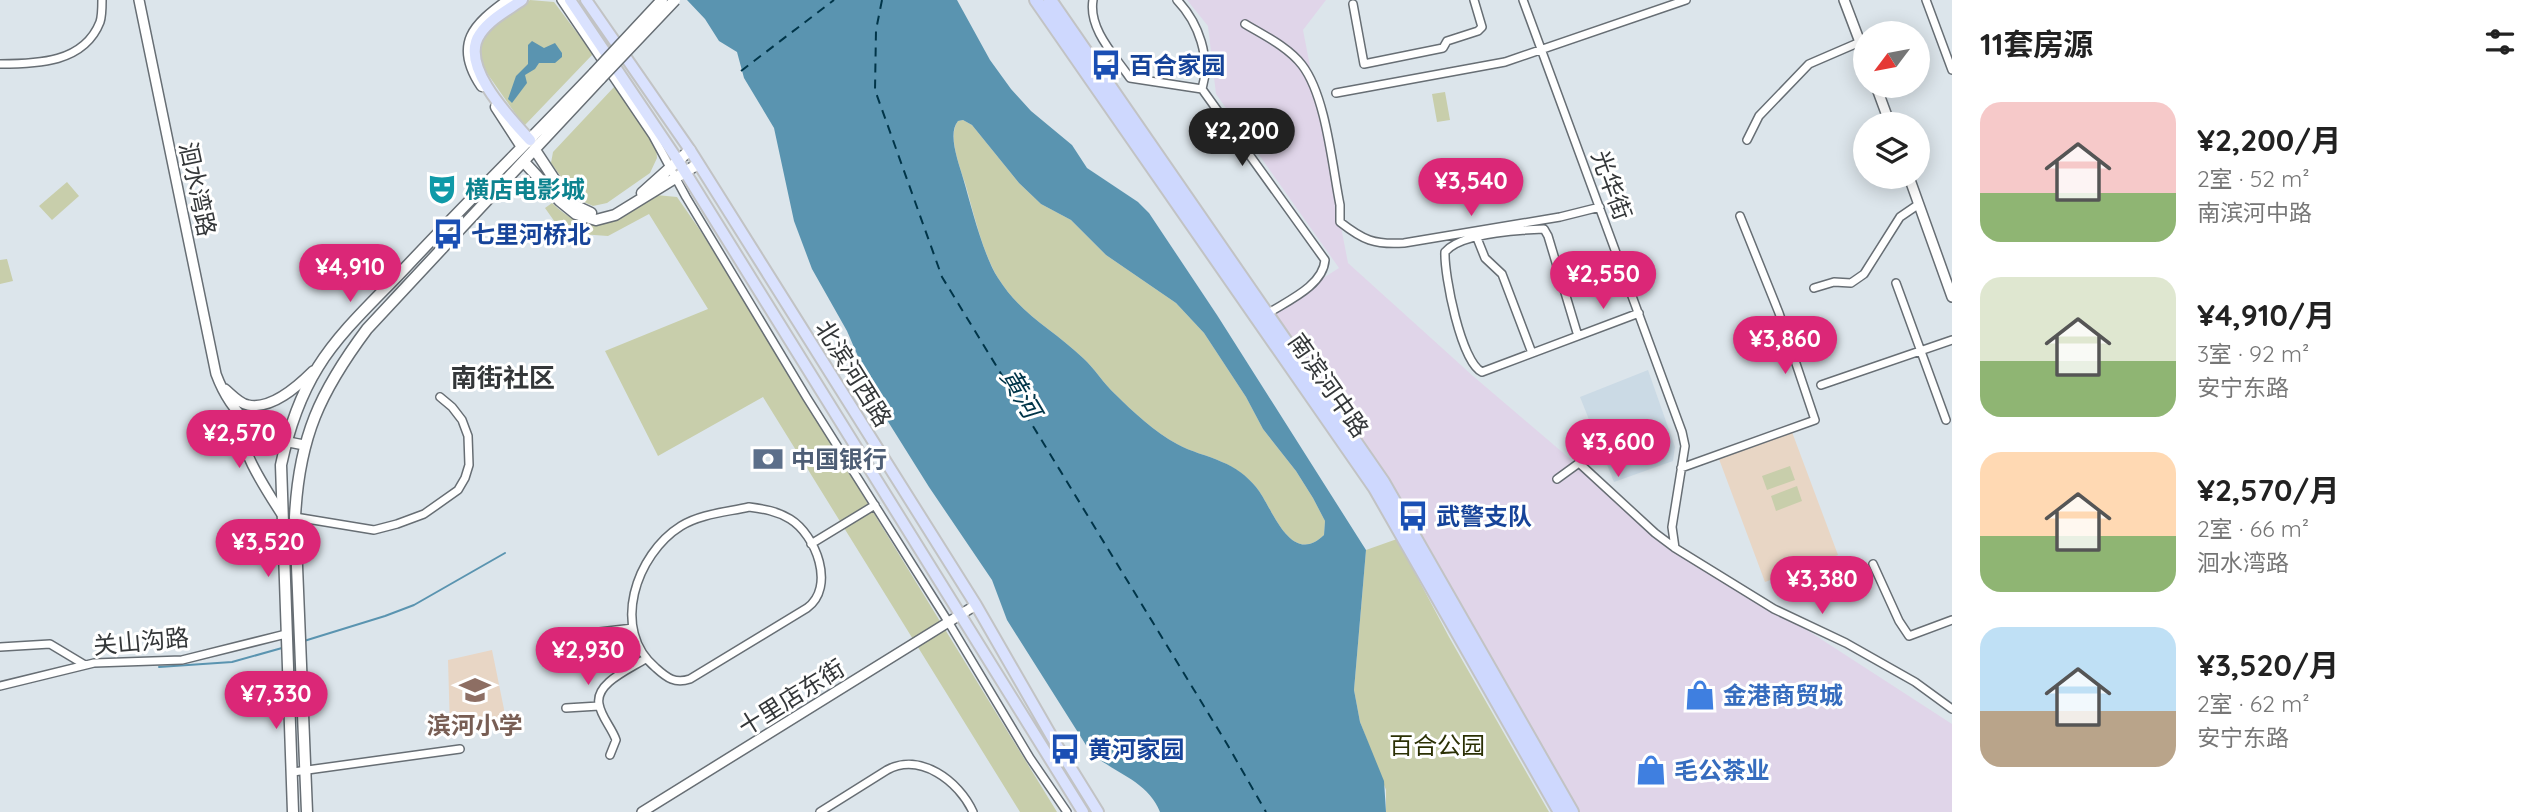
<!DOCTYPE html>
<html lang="zh">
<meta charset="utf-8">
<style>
:root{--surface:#fff;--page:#f2f2f2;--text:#222;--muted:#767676;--accent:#db2777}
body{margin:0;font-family:Quicksand,"Noto Sans SC",sans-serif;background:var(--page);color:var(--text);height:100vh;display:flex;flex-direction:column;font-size:26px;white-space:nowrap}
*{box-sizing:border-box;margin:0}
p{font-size:23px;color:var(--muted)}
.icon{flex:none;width:38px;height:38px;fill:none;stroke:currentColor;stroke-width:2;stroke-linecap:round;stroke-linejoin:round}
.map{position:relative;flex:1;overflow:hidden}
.panel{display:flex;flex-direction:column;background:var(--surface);width:595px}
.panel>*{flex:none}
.needle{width:46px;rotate:238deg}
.controls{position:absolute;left:1853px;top:21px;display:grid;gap:14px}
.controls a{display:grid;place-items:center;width:77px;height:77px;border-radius:50%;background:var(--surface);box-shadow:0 4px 18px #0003;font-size:35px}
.price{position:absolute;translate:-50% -60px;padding:0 16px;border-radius:24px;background:var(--accent);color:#fff;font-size:23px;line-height:46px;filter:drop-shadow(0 2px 4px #0008)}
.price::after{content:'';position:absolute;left:50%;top:42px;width:21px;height:16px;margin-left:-10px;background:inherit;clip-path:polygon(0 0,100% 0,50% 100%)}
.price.current{background:#222;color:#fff}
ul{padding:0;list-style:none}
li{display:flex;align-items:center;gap:21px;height:175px;padding:0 28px}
li span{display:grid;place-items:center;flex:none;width:196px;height:140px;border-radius:21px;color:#555}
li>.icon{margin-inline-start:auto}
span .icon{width:84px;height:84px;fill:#fffc;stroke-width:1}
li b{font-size:30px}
h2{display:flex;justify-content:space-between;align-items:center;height:84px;padding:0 28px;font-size:30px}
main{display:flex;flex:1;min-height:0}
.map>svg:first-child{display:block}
.built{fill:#cbdae5}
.industrial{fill:#e0d5e9}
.education{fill:#e8d6c5}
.green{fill:#c8ceab}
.water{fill:#5a94b0;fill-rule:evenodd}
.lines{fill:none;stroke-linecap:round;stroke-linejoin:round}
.stream{stroke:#5a94b0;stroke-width:2}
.ferry{stroke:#003549;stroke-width:2;stroke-dasharray:9 7;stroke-linecap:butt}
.minor-casing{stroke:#676e74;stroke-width:10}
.tertiary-casing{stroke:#676e74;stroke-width:12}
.secondary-casing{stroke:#676e74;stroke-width:13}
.primary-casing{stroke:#c2c3c4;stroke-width:14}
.trunk-casing{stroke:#c2c3c4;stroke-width:16}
.minor{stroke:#fff;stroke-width:7}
.tertiary{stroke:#fff;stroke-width:9}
.secondary{stroke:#fff;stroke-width:10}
.primary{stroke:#dae2fe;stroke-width:10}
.trunk{stroke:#ced8fe;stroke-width:12}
.secondary-bridge-casing{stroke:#676e74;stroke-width:13;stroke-linecap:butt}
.secondary-bridge{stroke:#fff;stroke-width:10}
.labels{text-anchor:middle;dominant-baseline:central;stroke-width:6;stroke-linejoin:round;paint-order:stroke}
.transit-label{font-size:24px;font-weight:bold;fill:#164399;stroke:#fff;text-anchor:start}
.street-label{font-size:24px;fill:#343739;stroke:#fff}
.culture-label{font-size:24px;font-weight:bold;fill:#0d838f;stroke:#fff;text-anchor:start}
.service-label{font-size:24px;font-weight:bold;fill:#4e5e75;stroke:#fff;text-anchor:start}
.shop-label{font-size:24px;font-weight:bold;fill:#366cbe;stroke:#fff;text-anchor:start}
.education-label{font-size:24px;font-weight:bold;fill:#785e54;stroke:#fff}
.park-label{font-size:24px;fill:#2b3004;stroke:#fff}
.neighbourhood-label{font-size:26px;font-weight:bold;fill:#343739;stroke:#fff}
.water-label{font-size:26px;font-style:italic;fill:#003549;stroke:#fff}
</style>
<main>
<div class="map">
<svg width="1952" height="812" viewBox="0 0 1952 812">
<rect width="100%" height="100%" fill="#dce5eb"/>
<!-- built -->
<path class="built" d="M1648,370L1675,447L1673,461L1614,482L1580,397Z"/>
<!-- industrial -->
<path class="industrial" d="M1187,0H1326L1303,30L1348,263L1473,376L1656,532L1952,724V812H1568L1267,314L1339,268L1216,94L1208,26Z"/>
<!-- education -->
<path class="education" d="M1792,432L1838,555L1765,582L1719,459Z
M492,650L506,719L450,729L448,660Z"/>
<!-- green -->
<path class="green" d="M530,0L554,2L593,54L524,126L482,66L479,45L484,35L493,26Z
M615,86L656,146L657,158L650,173L607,203L593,206L577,199L551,163L553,152Z
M1445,92L1450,120L1437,122L1432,94Z
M963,120L972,125L1019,183L1041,204L1071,220L1106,255L1176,303L1204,333L1246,397L1263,429L1296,471L1313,498L1325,521L1324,535C1290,568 1272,506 1256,487C1247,476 1234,467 1222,462C1207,455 1191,452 1177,444C1155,432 1133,412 1115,394C1103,383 1095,369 1083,358C1053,329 1022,316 998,278C983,254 973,211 965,183C960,167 947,135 958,121Z
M67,182L79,196L52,220L39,206Z
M656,195L677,197L702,233L1057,812H1020L763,397L658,456L605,351L708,309L649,214L608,236L580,234L557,225L545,208L552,203C593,242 615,222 656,195Z
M7,259L13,281L0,284V260Z
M1790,466L1795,480L1767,490L1762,476Z
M1797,486L1802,501L1776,511L1771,496Z
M1397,539L1449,637L1549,812H1386V790L1360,722L1354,690L1366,550Z"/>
<!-- water -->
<path class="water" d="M687,0H957L990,60L1011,89L1031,111L1072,145L1087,168L1138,202L1149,213L1217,315L1366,550L1354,690L1360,722L1384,781L1386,812H1160C1148,781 1114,773 1091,753L1007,620L992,580L929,487L882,412L847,331L812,269L794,221L774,128L744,78L737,52L719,41L705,19ZM963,120L972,125L1019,183L1041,204L1071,220L1106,255L1176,303L1204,333L1246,397L1263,429L1296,471L1313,498L1325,521L1324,535C1290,568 1272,506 1256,487C1247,476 1235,467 1222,462C1207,455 1191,452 1177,444C1155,432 1133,412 1115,394C1103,383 1095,369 1083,358C1053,329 1022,316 998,278C983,255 971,205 963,178C959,163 947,134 958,121Z
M532,41L544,48L555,43L562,53V57L555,63H539L535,69L525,75L527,83L512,103L508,99L516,76L528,64V45Z"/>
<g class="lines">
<!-- stream -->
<path class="stream" d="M842,354L853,348
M304,641L385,616L414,605L505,553
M159,667L232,662L282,648"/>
<!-- ferry -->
<path class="ferry" d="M882,0L876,30L875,90L942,277L1227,744L1266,812
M741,71L834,0"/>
<!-- minor casing -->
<g class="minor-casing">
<path id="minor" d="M561,0L653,136L686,197L807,398L949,623L1030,758L1067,812
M1093,0C1088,29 1115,56 1130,78L1202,89
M1177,0C1199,23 1211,58 1202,89L1325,260C1323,286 1287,301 1267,314
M1523,0L1682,432L1685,446L1672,527L1675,548
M1926,0L1952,70
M1353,4L1364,64L1443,48L1447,41L1478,31L1482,27L1474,0
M1245,24C1265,36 1288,47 1302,65C1326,96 1332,165 1340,205V222C1363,240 1374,245 1404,243L1560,217L1600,207
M0,64C37,64 84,63 100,22C102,16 102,7 102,0
M1095,65L1113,54
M1336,93L1505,62L1686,0
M1747,140L1759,116L1809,64L1860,42
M1477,238L1485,258L1502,274L1532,353
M1896,283L1946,420
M1814,288L1834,282L1851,283L1864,274L1900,217L1919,204
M1578,336L1548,236L1544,229C1519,230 1460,233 1445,252C1444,275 1461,362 1482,372L1639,313
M1821,385L1952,340
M1681,468L1815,420L1779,313L1740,216
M1557,479L1579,463L1655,533L1675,548L1774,609L1846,643L1915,682L1952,709
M749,507C764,509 777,511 790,519C816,535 836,587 807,608L690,679C675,684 667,678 656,668C610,630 636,554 681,526C700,514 727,512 749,507Z
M295,517L374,530L397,524L424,514L458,490L465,478L469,465L468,436L462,420L452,407L440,397
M811,544L875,505
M1873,564L1899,621L1909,636L1952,620
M566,636L633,628
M0,647L50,644L85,665
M0,686L94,663L182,660L286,634
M566,708L599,706
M610,755L616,740C612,728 601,717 599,704C595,683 630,669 645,659
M293,772L460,749
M820,812L887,770C920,752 959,781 973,812"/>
</g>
<!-- tertiary casing -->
<g class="tertiary-casing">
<path id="tertiary" d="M139,0L216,374C232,417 259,438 304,445
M1844,0L1866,58
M1876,86L1890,124
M1909,177L1952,297
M225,389C231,394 240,404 248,405C272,410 298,386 313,371
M235,412C240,449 261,482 281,513
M642,812L976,605"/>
</g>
<!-- secondary casing -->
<g class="secondary-casing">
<path id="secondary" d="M482,86C454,44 474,25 509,0
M496,107L522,147
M535,150L570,203L591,213
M524,162L560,201L576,214L596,220L615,215L698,164
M642,193L690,150
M293,812L281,465C288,432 300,396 318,367C341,330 376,299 406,267C468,201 532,138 594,73
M307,812L295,517C299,437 320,392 367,329L601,78"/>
</g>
<!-- primary casing -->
<g class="primary-casing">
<path id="primary" d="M522,0C508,10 490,19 480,34C458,65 510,118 530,140
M570,0L677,159L1083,812
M586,0L690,150L976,605L1056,744L1098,812"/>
</g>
<!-- trunk casing -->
<g class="trunk-casing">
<path id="trunk" d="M1036,0L1375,488L1560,812
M1050,0L1383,482L1572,812"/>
</g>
<!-- minor -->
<use href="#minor" class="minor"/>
<!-- tertiary -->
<use href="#tertiary" class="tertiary"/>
<!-- secondary -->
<use href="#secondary" class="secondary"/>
<!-- primary -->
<use href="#primary" class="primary"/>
<!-- trunk -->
<use href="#trunk" class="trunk"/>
<!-- secondary-bridge casing -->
<g class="secondary-bridge-casing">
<path id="secondary-bridge" d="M594,73L662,0
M601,78L675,0"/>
</g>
<!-- secondary-bridge -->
<use href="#secondary-bridge" class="secondary-bridge"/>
</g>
<!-- icons -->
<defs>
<g id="bus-bare" transform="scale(2.415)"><path d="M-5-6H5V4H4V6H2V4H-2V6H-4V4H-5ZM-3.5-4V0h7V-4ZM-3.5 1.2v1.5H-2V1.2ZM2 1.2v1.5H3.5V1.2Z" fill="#1a4fb4" stroke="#fff" stroke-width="2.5" paint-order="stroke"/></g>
<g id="theatre-bare" transform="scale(2.415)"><path d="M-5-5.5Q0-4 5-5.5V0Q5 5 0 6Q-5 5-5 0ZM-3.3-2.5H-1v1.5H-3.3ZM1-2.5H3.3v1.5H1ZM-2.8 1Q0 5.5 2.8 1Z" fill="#0f9aa8" stroke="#fff" stroke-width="2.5" paint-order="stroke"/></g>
<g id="bank-bare" transform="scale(2.415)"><path d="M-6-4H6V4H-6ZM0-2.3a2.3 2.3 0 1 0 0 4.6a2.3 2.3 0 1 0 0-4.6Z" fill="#5c6f8a" stroke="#fff" stroke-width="2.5" paint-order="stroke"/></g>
<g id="school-bare" transform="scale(2.415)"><path d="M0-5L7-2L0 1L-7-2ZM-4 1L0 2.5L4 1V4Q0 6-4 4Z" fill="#8d6e63" stroke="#fff" stroke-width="2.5" paint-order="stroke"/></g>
<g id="shop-bare" transform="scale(2.415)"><path d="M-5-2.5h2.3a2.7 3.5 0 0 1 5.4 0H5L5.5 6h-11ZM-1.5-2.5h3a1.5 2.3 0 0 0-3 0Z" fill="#3f7fe0" stroke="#fff" stroke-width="2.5" paint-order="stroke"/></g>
</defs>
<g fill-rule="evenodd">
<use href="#bus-bare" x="1106" y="65"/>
<use href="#theatre-bare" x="442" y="189"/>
<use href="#bus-bare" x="448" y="234"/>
<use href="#bank-bare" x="768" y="459"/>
<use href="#bus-bare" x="1413" y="516"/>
<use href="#school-bare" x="475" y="690"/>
<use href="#shop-bare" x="1700" y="695"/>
<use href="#bus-bare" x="1065" y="749"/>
<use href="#shop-bare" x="1651" y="770"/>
</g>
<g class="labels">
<!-- transit labels -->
<g class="transit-label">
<text x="1129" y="65">百合家园</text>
<text x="471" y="234">七里河桥北</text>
<text x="1436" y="516">武警支队</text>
<text x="1088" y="749">黄河家园</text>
</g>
<!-- street labels -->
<g class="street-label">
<text transform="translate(1612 185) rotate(70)">光华街</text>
<text transform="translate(198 189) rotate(78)">洄水湾路</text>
<text transform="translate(854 373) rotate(58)">北滨河西路</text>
<text transform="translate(1329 385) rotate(55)">南滨河中路</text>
<text transform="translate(141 641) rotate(-5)">关山沟路</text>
<text transform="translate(791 697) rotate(-32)">十里店东街</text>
</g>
<!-- culture labels -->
<g class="culture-label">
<text x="465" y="189">横店电影城</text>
</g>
<!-- service labels -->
<g class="service-label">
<text x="791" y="459">中国银行</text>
</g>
<!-- shop labels -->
<g class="shop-label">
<text x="1723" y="695">金港商贸城</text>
<text x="1674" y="770">毛公茶业</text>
</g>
<!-- education labels -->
<g class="education-label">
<text x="475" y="725">滨河小学</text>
</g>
<!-- park labels -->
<g class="park-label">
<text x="1437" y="745">百合公园</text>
</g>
<!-- neighbourhood labels -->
<g class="neighbourhood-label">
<text x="503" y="377">南街社区</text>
</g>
<!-- water labels -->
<g class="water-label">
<text transform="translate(1021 393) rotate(59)">黄河</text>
</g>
</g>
</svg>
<div class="controls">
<a><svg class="needle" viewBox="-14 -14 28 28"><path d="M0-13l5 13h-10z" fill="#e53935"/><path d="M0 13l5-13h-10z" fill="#767676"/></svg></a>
<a><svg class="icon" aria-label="layers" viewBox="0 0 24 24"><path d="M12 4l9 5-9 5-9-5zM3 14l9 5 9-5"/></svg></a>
</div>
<b class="price current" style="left:1242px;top:168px">¥2,200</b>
<b class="price" style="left:1471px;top:218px">¥3,540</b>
<b class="price" style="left:350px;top:304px">¥4,910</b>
<b class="price" style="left:1603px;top:311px">¥2,550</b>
<b class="price" style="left:1785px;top:376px">¥3,860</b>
<b class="price" style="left:239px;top:470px">¥2,570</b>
<b class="price" style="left:1618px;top:479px">¥3,600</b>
<b class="price" style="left:268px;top:579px">¥3,520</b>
<b class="price" style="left:1822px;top:616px">¥3,380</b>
<b class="price" style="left:588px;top:687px">¥2,930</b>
<b class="price" style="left:276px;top:731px">¥7,330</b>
</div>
<section class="panel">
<h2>11套房源<svg class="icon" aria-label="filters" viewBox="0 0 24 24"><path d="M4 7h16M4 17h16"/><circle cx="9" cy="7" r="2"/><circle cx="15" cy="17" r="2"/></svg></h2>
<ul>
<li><span style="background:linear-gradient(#f6c9c9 65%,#8fb573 0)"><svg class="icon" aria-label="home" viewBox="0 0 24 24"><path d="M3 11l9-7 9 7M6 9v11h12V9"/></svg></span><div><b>¥2,200/月</b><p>2室 · 52 m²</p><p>南滨河中路</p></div></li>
<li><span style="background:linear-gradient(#dfe7d0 60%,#8fb573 0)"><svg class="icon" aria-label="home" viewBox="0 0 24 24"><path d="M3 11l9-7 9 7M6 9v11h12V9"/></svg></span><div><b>¥4,910/月</b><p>3室 · 92 m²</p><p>安宁东路</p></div></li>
<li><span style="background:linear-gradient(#ffd9b3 60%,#8fb573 0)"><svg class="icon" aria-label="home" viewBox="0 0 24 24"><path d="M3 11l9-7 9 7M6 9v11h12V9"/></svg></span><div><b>¥2,570/月</b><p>2室 · 66 m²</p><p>洄水湾路</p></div></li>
<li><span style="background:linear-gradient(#bfe0f5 60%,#b9a48a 0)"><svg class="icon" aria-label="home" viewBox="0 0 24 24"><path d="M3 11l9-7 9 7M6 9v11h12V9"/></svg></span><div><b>¥3,520/月</b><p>2室 · 62 m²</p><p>安宁东路</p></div></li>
</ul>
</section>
</main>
